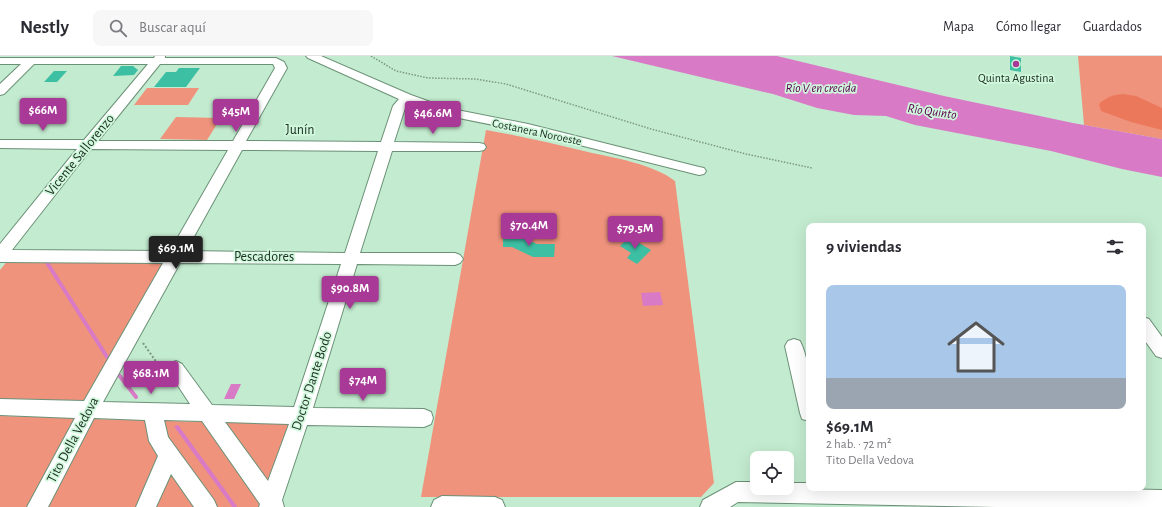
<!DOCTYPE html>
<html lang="es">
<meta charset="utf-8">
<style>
:root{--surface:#fff;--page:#f7f7f7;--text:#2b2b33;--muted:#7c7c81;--line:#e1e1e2;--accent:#a83996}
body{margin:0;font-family:"Alegreya Sans",sans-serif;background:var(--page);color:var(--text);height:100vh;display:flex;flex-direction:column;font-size:15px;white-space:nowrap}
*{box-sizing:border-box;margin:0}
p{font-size:13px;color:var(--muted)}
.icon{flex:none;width:22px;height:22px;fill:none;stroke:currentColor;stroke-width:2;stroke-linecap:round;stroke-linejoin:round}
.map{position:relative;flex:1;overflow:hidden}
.drawer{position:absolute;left:806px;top:167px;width:340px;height:268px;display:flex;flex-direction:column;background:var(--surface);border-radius:8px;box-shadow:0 4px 16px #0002}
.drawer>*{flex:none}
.buttons{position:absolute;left:750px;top:395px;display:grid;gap:8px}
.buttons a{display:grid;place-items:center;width:44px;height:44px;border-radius:8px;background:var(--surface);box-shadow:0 4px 16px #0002;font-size:20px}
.price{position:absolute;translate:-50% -34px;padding:0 9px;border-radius:4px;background:var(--accent);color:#fff;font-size:13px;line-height:26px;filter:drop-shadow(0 1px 2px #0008)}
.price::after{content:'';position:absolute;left:50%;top:24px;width:12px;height:9px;margin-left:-6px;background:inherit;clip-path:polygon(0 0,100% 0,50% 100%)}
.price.active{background:#222;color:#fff}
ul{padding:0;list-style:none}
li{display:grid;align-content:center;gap:8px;height:212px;padding:0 20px}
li+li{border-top:1px solid var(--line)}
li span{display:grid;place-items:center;height:124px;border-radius:8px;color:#555}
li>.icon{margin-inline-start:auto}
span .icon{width:72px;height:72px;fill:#fffc;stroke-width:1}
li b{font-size:17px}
h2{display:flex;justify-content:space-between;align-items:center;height:48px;padding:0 20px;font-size:17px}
header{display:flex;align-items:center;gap:24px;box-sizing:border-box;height:56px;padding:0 20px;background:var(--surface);border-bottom:1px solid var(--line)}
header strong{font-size:19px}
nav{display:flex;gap:22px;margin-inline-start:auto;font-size:14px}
.search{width:280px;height:36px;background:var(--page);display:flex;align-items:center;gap:10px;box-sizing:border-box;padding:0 14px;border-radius:8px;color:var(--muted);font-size:15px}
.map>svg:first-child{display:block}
.green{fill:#ef937c}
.forest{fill:#ec785b}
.water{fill:#d97ac6}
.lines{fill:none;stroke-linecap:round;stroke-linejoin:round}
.stream{stroke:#d97ac6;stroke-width:4}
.building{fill:#3dbfa3}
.minor-casing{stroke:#6b9177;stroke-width:2}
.path-far1{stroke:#7a9783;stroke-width:1.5;stroke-dasharray:1.5 1.5;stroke-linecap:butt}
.path{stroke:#7a9783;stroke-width:2;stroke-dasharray:2 2;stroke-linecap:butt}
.minor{fill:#fff;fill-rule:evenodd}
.poi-dot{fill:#a83996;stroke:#d0f8dc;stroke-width:1.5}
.labels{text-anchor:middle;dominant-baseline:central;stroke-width:3.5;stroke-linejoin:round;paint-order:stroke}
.far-poi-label{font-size:12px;fill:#213126;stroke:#d0f8dc}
.far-street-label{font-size:12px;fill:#213126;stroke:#d0f8dc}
.far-water-label{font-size:13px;font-style:italic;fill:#59004e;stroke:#d0f8dc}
.street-label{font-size:14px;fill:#213126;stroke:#d0f8dc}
</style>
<header>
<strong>Nestly</strong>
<div class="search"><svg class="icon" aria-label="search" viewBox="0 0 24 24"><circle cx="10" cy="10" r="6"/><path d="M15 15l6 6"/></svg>Buscar aquí</div>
<nav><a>Mapa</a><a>Cómo llegar</a><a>Guardados</a></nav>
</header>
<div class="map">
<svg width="1162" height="451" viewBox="0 0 1162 451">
<rect width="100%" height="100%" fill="#c3ebcf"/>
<!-- green -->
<path class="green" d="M1078,0H1162V83L1084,69Z
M147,32H199L188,49H134Z
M176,61L221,62L207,84L160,83Z
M486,74C521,80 554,88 588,96C615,102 653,108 675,125L714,427L701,441H421Z
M9,203L165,205L86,346L0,343V214Z
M0,360L78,362L28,451H0Z
M93,363L289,368L263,451H47Z"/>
<!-- forest -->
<path class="forest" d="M1123,38L1136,40L1162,52V74L1131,66L1101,55L1099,48C1107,41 1112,39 1123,38Z"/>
<!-- water -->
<path class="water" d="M612,0H777L944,40L1073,67L1162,83V121L1122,113L1051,95L915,69L886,60L854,59L817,52L773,38Z
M660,236L663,249L643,250L641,237Z
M231,328H241L234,343H224Z"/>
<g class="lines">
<!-- stream -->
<path class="stream" d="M44,202L107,301
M119,319L136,341
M177,371L235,451"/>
</g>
<!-- building -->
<path class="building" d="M1010,0L1021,2V16L1010,14Z
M121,10H133L138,14L134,19L113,20Z
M179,12H200L186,31H154L166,16H176Z
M54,15H67L57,26H44Z
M517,179L537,188H555L554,201H533L512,191H503V180Z
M629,181L651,194L637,208L627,202L631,197L620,190Z"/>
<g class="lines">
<!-- minor casing -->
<g class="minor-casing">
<path id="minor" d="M155,0H165V2H276L284,6L287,12L246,85L381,86L393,50L399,43L308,2L306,0H321L411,39L447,52L528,68L699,111L704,112L706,115L704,118L699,119L528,76L439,58L410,47L406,49L394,86L479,87L484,88L486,91L484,94L479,95H392L360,197H455L460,199L463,203L460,207L455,209L357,208L313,352L424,353L431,356L433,362L431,368L424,371L307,369L282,444L284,451H259L260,448L202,365L164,364L168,381L214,444L217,451H194L171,418L156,451H136L158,400L149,385L145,364L94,362L48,451H27L75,362L0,359V343L84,345L163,207L0,206V188L77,93L0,92V84H84L148,8H34L4,38L0,39V28L21,8H0V2H154ZM160,8H273L275,12L233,85H98ZM91,93L228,94L170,195L12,194ZM242,94L378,95L345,197L186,195ZM180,207L341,208L294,351L212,349L182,308L176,305L170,308L167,313L190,348L103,346ZM225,366L289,368L268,425Z
M1143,261L1149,263L1162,281V302L1156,300L1143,282Z
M794,283L800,285C812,309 809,339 809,365L802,363L800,357L785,290L788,285Z
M736,426H757V432H787V427H809V432H1063L1162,434V451H996L738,446L730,451H700L703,444Z
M442,440L495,441L502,444L505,451H431L434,444Z"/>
</g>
<!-- path-far1 -->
<path class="path-far1" d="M371,0L396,15L428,22L476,23L506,28L651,73L746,98L812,112"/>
<!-- path -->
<path class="path" d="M143,287L162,314"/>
<!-- minor -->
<use href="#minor" class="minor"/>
</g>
<!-- markers -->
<circle class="poi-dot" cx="1016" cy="8" r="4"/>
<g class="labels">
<!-- far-poi labels -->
<g class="far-poi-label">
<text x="1016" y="22">Quinta Agustina</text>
</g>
<!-- far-street labels -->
<g class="far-street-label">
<text transform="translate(537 76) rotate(12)">Costanera Noroeste</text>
</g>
<!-- far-water labels -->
<g class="far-water-label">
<text x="821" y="32">Río V en crecida</text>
<text transform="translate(932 56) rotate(8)">Río Quinto</text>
</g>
<!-- street labels -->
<g class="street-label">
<text x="300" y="74">Junín</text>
<text transform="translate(80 99) rotate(-51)">Vicente Sallorenzo</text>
<text x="264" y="201">Pescadores</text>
<text transform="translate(312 325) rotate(-72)">Doctor Dante Bodo</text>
<text transform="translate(73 384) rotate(-62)">Tito Della Vedova</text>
</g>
</g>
</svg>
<div class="buttons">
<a><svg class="icon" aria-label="locate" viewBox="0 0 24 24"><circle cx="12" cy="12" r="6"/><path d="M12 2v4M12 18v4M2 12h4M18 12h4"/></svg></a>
</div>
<b class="price" style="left:43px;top:76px">$66M</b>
<b class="price" style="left:236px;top:77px">$45M</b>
<b class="price" style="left:433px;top:79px">$46.6M</b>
<b class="price" style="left:529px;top:191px">$70.4M</b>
<b class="price" style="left:635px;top:194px">$79.5M</b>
<b class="price active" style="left:176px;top:214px">$69.1M</b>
<b class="price" style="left:350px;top:254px">$90.8M</b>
<b class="price" style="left:151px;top:339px">$68.1M</b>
<b class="price" style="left:363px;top:346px">$74M</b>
<section class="drawer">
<h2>9 viviendas<svg class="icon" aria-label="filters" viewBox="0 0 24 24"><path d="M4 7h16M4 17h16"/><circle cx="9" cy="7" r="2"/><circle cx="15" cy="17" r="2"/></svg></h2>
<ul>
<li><span style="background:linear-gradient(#a9c7e8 75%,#9aa5b1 0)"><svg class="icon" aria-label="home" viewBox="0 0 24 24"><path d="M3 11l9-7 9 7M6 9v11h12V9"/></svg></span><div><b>$69.1M</b><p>2 hab. · 72 m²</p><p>Tito Della Vedova</p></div></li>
</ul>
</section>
</div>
